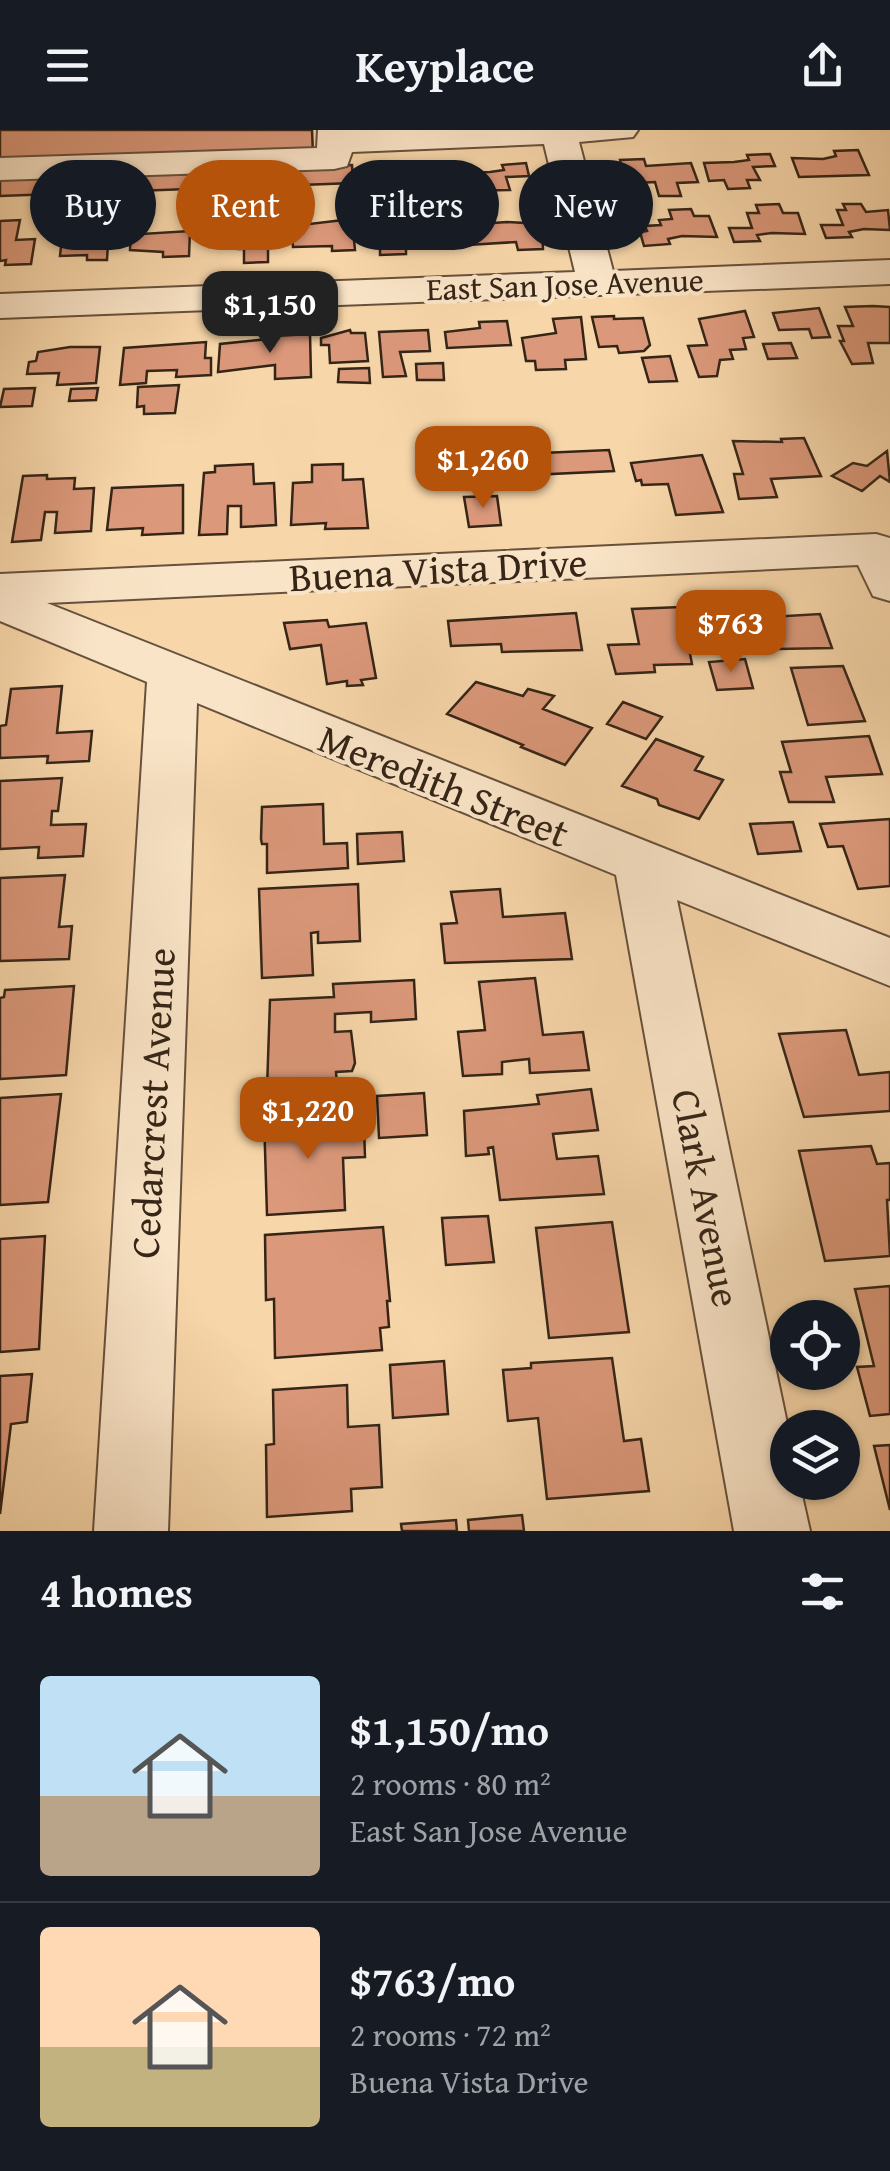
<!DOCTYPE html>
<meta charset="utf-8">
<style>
:root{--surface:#171b24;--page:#242831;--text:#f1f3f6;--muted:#9ea1a6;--line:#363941;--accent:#b45309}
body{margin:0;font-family:"Gentium Book Plus",serif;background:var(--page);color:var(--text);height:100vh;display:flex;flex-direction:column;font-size:38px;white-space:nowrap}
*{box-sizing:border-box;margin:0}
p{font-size:32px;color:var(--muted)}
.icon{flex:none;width:55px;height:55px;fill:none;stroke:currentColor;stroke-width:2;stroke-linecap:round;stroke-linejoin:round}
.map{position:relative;height:1401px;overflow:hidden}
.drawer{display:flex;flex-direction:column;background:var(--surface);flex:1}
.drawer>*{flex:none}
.guide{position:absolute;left:30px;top:30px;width:830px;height:90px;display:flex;gap:20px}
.tools{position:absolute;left:770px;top:1170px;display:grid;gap:20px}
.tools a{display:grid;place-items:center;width:90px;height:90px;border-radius:50%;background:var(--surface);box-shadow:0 2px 8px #0004;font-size:50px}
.price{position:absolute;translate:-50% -85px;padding:0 22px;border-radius:20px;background:var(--accent);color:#fff;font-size:32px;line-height:65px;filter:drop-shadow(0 2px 5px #0008)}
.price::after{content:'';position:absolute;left:50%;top:60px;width:30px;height:22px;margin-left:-15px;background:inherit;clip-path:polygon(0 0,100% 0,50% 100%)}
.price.on{background:#222;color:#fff}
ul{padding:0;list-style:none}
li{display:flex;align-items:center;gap:30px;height:250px;padding:0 40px}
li+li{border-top:2px solid var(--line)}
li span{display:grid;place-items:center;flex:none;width:280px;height:200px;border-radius:10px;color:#555}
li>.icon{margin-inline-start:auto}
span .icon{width:120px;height:120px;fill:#fffc;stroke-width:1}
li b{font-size:42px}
h2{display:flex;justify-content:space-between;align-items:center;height:120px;padding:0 40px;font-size:42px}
.pill{padding:0 35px;border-radius:45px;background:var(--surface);box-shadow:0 2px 8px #0004;font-size:35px;line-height:90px}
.pill.on{background:var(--accent);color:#fff}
header{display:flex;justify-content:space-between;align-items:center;height:130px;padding:0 40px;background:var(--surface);font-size:45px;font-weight:600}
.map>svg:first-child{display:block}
.building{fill:#db987a;stroke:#352517;stroke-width:2.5}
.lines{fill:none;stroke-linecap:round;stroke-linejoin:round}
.minor-casing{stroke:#66513c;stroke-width:4}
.minor{fill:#fae4c7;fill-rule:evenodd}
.labels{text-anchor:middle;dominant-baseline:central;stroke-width:8;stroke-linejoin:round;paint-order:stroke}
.far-street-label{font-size:32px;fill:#352517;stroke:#fae4c7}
.street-label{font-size:40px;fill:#352517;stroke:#fae4c7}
</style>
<header><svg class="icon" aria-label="menu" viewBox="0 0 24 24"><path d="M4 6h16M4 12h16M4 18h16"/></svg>Keyplace<svg class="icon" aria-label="share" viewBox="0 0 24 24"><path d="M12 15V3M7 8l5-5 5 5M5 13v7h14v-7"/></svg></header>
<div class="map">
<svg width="890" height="1401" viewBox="0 0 890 1401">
<rect width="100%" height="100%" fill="#f7d6a9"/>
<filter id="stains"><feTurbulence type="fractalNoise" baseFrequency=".002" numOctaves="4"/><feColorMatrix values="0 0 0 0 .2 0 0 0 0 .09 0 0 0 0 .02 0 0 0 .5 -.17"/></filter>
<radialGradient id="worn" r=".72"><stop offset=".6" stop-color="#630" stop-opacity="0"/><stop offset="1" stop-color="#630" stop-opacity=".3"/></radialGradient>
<!-- building -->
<path class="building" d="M0,0H312L313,24L0,35Z
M858,20L869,45L799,47L792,28L823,29L836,26L834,21Z
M770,24L775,36L753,37L760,50H747L750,58L728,59L724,50L709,51L704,33L734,32L749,30L747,25Z
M644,29L646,36L691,33L698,52L677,53L681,66H659L655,52L637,53L635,45L624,46L620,30Z
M526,33L529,46L506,47L510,60L460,61L457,43L490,42L504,40L502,35Z
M352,35L353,53L0,66V48Z
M441,38L443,50L420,51L423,64L410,65L411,70L388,71V64L372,65L370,46H403L418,42L417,39Z
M300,61L301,78L275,79V67Z
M219,64V88L194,89L195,65Z
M779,74L783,83H798L805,104L772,103L757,105L760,111L734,112L729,98H752L747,83H759L756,75Z
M843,74H861L866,82L888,80L890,100L864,99L849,102L852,107L826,108L821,95H843L837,80H846Z
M691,79L694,86H709L717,107L682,106L668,109L670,114L644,116L640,102L647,101L645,96L661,95L659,90L672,89L669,80Z
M147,80L144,93L120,94L121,100L114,101L120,81Z
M90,86L98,94H109L107,130H87V125L60,126L62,107L68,106L69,99L45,100L47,88Z
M352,89L355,120L332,121V116L293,117L291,92L309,91L310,94Z
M20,90L16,110L35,109L31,134L5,135L6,130L0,131V91Z
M246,91V96H268V132L244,133V119H238V116L209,117L210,92Z
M507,92L542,94L543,119L518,120L516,112L468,115L465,95Z
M400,96H453L455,116H421L406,118V124L380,125V115L374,111L403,110Z
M142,99V104L190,101L189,126L163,127V122L130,120L131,101Z
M873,176L890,177V213H868L873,233L852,234L840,211H844L838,196H853L845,177Z
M819,178L830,207L812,208L809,199L779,200L773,183Z
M745,181L754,207L743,208L746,219L730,220L733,229L720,230L717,246L699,247L688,216L707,215L699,189Z
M614,186V189L643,188L650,215L644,221L619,223L617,216L599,217L592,187Z
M581,187L586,229L565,230L566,239L536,240L535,231H526L522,208L556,203L553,189Z
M507,191L511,215L447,218L445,202L480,198L479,192Z
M350,200L351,203H365L368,231L330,233L329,215H321V208Z
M428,200L430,221L400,222L406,246L383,247L379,202Z
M310,204L311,247L275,249V235L218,242L220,214L268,209V215H274V206Z
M206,212L205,228H211V245L176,247L177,240L147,241L146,253L120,255L124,218Z
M791,213L797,228L768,229L763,214Z
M70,217H100L96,253L57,255L59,243L27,244L29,232L36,231L38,222Z
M670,226L677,251L649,252L642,228Z
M443,233L444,250H417L416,234Z
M369,238L370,253L338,252L339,239Z
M179,255L175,283L144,284V276L137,277L138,257Z
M35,258L32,276L0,277L4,259Z
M98,258L96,270L69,271L71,259Z
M804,308L821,346L771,349L777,367L739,369L734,344H743L733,311L782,312L781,309Z
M541,317L542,323L609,320L614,341L510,346L512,356L461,358L457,325Z
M887,321L890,352L880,346L862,361L832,346L853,333L867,336Z
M702,325L723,382L676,385L668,354L642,355L641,350L636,351L631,333Z
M253,334L254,354L274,353L276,395L241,397V376H228L227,404L199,405L204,343L215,342V336Z
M343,334V350L363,349L368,398L325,399L326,393L291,395L293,353L312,352V335Z
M47,345V349L75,348L74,359L94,358L91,401L55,403L57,382H45L41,410L12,412L23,346Z
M183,355V403L142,405L143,398L107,400L112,358Z
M497,366L501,395L469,397L464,367Z
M763,468L770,487L820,484L832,518L725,520L717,493L731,492L722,471Z
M681,477L692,534L654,535L655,542L616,544L608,515L639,514L632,479Z
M576,483L582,520L502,522L501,514L451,516L448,491Z
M327,490L329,497L366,493L376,548L361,550L363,555L347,556V551L327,554L321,515L290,519L284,493Z
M745,529L753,558L717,560L709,532Z
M843,536L865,591L808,595L791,538Z
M476,552L523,566L528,559L554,566L543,579L592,598L565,635L521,617L523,615L447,584Z
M62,556L57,603L92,601L89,631L47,633L48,626L0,628V596L6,595L11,559Z
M623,572L662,587L646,609L607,594Z
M869,606L882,644L826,647L834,672H789L780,642H791L782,612Z
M656,609L703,627L695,640L723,650L699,689L659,675L657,669L622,656Z
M62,648L58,681H52L51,695L86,694L83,726L38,728L39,717L0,719V651Z
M323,674L324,714L347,713L348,738L267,743V714H262L261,709L262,677Z
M890,689V756L858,759L843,716L828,717L820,694Z
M793,692L801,721L758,724L750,694Z
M402,702L404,731L358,734L357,704Z
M65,745L59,797L72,796L69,829L0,831V748Z
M358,754L360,811L318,813V802L311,803L313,845L262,848L259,759Z
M500,759L503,787L565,783L572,829L445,833L441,794L457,793L451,762Z
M535,848L543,905L583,902L589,940L530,943L529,929L502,932V944L463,946L458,902L485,900L479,852Z
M414,850L416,889L371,892V882L335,884V902L351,901L355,933L352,941L336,942L337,955L267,959L270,870L334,867L333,854Z
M74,856L66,945L0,949V868L4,867L5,860Z
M846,900L859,945L890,942V981L804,987L779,904Z
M591,959L598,1000L553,1004L557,1029L598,1026L604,1064L500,1070L493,1017L488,1018L489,1024L466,1026L464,981L539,974L537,965Z
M424,963L427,1005L379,1008L377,966Z
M61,964L48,1072L0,1075V968Z
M341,983L342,998L364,996L365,1027L343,1028L345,1080L267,1085L264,987Z
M871,1016L877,1034L890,1033V1070H887L890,1126L825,1131L799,1021Z
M488,1086L494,1132L446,1135L442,1088Z
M612,1092L629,1202L549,1208L536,1098Z
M383,1097L390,1171H387L389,1197L380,1198L382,1220L275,1228L274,1169L266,1170L265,1105Z
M45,1106L39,1219L0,1222V1109Z
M890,1156V1284L870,1286L857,1237L874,1236L855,1159Z
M612,1228L624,1311L641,1309L649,1361L547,1369L538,1288L508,1291L503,1240L531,1238V1233Z
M444,1231L448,1284L393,1288L390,1235Z
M32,1244L27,1292L11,1294L0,1384V1246Z
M347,1255L348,1297L379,1295L382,1357L351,1359L352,1381L267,1387L266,1315L274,1314L273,1260Z
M890,1315V1380L874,1316Z
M522,1385L524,1401H469L468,1390Z
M456,1390L457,1401H402L401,1394Z"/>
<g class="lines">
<!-- minor casing -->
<g class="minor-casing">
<path id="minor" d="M318,0H638L633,7L579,12L613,141L890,130V154L0,188V164L575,142L544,14L352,22L347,36L334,39L0,50V28L317,18Z
M876,404L890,408V471L873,466L858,435L47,473L890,808V856L677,770L788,1298V1352H799L810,1401H734L616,745L197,573L168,1401H94L147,552L0,491V444Z"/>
</g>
<!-- minor -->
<use href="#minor" class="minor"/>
</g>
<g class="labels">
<!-- far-street labels -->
<g class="far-street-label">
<text transform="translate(565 154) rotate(-2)">East San Jose Avenue</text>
</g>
<!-- street labels -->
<g class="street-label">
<text transform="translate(438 439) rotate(-3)">Buena Vista Drive</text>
<text transform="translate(444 655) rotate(22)">Meredith Street</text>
<text transform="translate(152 973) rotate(-87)">Cedarcrest Avenue</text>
<text transform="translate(707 1068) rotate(79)">Clark Avenue</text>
</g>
</g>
<rect width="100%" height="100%" filter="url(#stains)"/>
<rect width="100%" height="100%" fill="url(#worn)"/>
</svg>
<div class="tools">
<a><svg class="icon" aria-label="locate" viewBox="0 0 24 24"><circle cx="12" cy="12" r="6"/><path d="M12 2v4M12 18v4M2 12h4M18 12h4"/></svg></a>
<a><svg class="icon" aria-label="layers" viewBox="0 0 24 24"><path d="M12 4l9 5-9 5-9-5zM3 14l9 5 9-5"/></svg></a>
</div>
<b class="price on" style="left:270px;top:226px">$1,150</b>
<b class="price" style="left:483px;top:381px">$1,260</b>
<b class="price" style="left:731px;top:545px">$763</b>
<b class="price" style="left:308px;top:1032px">$1,220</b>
<div class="guide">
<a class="pill">Buy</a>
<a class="pill on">Rent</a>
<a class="pill">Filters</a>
<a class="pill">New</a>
</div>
</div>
<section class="drawer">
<h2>4 homes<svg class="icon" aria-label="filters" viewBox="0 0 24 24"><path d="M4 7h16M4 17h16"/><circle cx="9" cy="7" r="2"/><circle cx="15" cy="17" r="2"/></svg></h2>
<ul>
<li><span style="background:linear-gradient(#bfe0f5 60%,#b9a48a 0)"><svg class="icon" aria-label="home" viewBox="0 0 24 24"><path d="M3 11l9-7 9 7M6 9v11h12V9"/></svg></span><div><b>$1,150/mo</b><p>2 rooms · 80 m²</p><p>East San Jose Avenue</p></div></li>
<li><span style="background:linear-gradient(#ffd9b3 60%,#c2b280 0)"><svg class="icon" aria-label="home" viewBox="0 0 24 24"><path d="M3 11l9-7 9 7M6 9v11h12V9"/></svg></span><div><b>$763/mo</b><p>2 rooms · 72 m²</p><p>Buena Vista Drive</p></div></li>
</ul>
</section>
